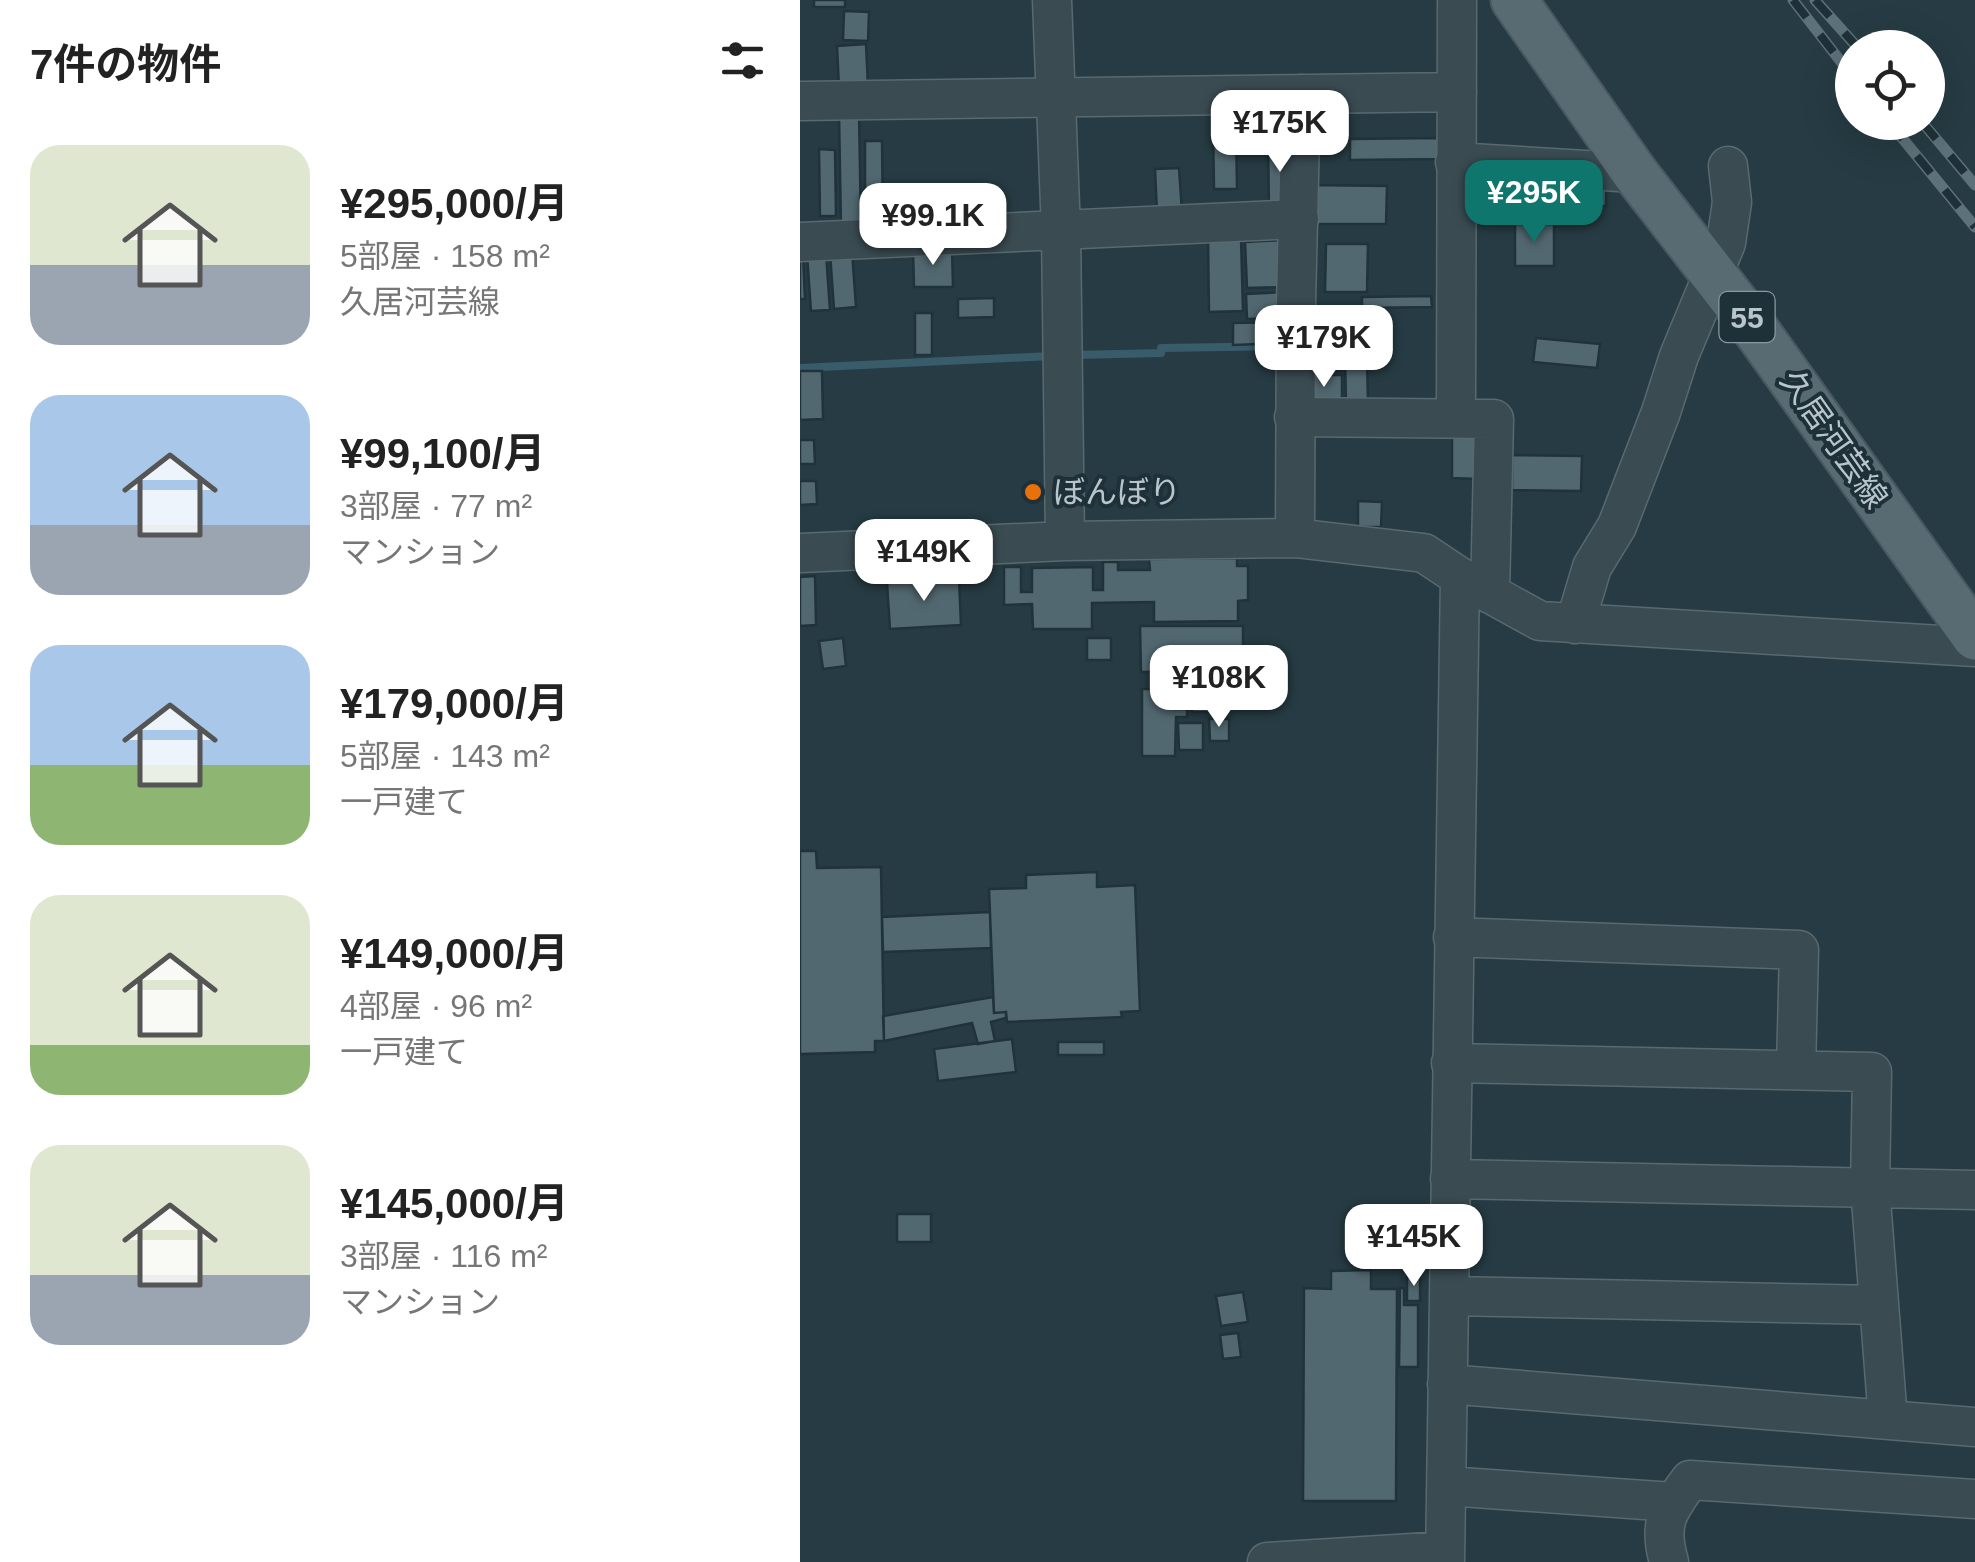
<!DOCTYPE html>
<html lang="ja">
<meta charset="utf-8">
<style>
:root{--surface:#fff;--page:#f6f6f6;--text:#222;--muted:#767676;--accent:#0f766e}
body{margin:0;font-family:Helvetica,"Noto Sans JP",sans-serif;background:var(--page);color:var(--text);height:100vh;display:flex;flex-direction:column;font-size:38px;white-space:nowrap}
*{box-sizing:border-box;margin:0}
p{font-size:32px;color:var(--muted)}
.icon{flex:none;width:55px;height:55px;fill:none;stroke:currentColor;stroke-width:2;stroke-linecap:round;stroke-linejoin:round}
.map{position:relative;flex:1;overflow:hidden}
.side{display:flex;flex-direction:column;background:var(--surface);width:800px}
.side>*{flex:none}
.buttons{position:absolute;left:1035px;top:30px;display:grid;gap:20px}
.buttons a{display:grid;place-items:center;width:110px;height:110px;border-radius:50%;background:var(--surface);box-shadow:0 10px 40px #0002;font-size:50px}
.price{position:absolute;translate:-50% -85px;padding:0 22px;border-radius:20px;background:#fff;color:#222;font-size:32px;line-height:65px;filter:drop-shadow(0 2px 5px #0008)}
.price::after{content:'';position:absolute;left:50%;top:60px;width:30px;height:22px;margin-left:-15px;background:inherit;clip-path:polygon(0 0,100% 0,50% 100%)}
.price.active{background:var(--accent);color:#fff}
ul{padding:0;list-style:none}
li{display:flex;align-items:center;gap:30px;height:250px;padding:0 30px}
li span{display:grid;place-items:center;flex:none;width:280px;height:200px;border-radius:30px;color:#555}
li>.icon{margin-inline-start:auto}
span .icon{width:120px;height:120px;fill:#fffc;stroke-width:1}
li b{font-size:42px}
h2{display:flex;justify-content:space-between;align-items:center;height:120px;padding:0 30px;font-size:42px}
main{display:flex;flex:1;min-height:0}
.map>svg:first-child{display:block}
.lines{fill:none;stroke-linecap:round;stroke-linejoin:round}
.stream{stroke:#395c6a;stroke-width:8}
.building{fill:#526870;stroke:#21333a;stroke-width:2.5}
.minor-casing{stroke:#596970;stroke-width:41}
.major-casing{stroke:#47585f;stroke-width:49}
.minor{stroke:#3a4b52;stroke-width:38}
.major{stroke:#596b72;stroke-width:45}
.rail-casing{stroke:#5c7179;stroke-width:11}
.rail{stroke:#1f3138;stroke-width:8;stroke-dasharray:22;stroke-linecap:butt}
.food-dot{fill:#e8710a;stroke:#1f3138;stroke-width:4}
.labels{text-anchor:middle;dominant-baseline:central;stroke-width:8;stroke-linejoin:round;paint-order:stroke}
.shield{fill:#1f3138;stroke:#8a99a0;stroke-width:2.5}
.shield-label{font-size:30px;font-weight:bold;fill:#b8c6cc}
.street-label{font-size:32px;fill:#b8c6cc;stroke:#1f3138}
.poi-label{font-size:32px;fill:#b8c6cc;stroke:#1f3138;text-anchor:start}
</style>
<main>
<section class="side">
<h2>7件の物件<svg class="icon" aria-label="filters" viewBox="0 0 24 24"><path d="M4 7h16M4 17h16"/><circle cx="9" cy="7" r="2"/><circle cx="15" cy="17" r="2"/></svg></h2>
<ul>
<li><span style="background:linear-gradient(#dfe7d0 60%,#9aa5b1 0)"><svg class="icon" aria-label="home" viewBox="0 0 24 24"><path d="M3 11l9-7 9 7M6 9v11h12V9"/></svg></span><div><b>¥295,000/月</b><p>5部屋 · 158 m²</p><p>久居河芸線</p></div></li>
<li><span style="background:linear-gradient(#a9c7e8 65%,#9aa5b1 0)"><svg class="icon" aria-label="home" viewBox="0 0 24 24"><path d="M3 11l9-7 9 7M6 9v11h12V9"/></svg></span><div><b>¥99,100/月</b><p>3部屋 · 77 m²</p><p>マンション</p></div></li>
<li><span style="background:linear-gradient(#a9c7e8 60%,#8fb573 0)"><svg class="icon" aria-label="home" viewBox="0 0 24 24"><path d="M3 11l9-7 9 7M6 9v11h12V9"/></svg></span><div><b>¥179,000/月</b><p>5部屋 · 143 m²</p><p>一戸建て</p></div></li>
<li><span style="background:linear-gradient(#dfe7d0 75%,#8fb573 0)"><svg class="icon" aria-label="home" viewBox="0 0 24 24"><path d="M3 11l9-7 9 7M6 9v11h12V9"/></svg></span><div><b>¥149,000/月</b><p>4部屋 · 96 m²</p><p>一戸建て</p></div></li>
<li><span style="background:linear-gradient(#dfe7d0 65%,#9aa5b1 0)"><svg class="icon" aria-label="home" viewBox="0 0 24 24"><path d="M3 11l9-7 9 7M6 9v11h12V9"/></svg></span><div><b>¥145,000/月</b><p>3部屋 · 116 m²</p><p>マンション</p></div></li>
</ul>
</section>
<div class="map">
<svg width="1175" height="1562" viewBox="0 0 1175 1562">
<rect width="100%" height="100%" fill="#263b43"/>
<g class="lines">
<!-- stream -->
<path class="stream" d="M275,355L361,353V348L486,346
M0,368L251,356"/>
</g>
<!-- building -->
<path class="building" d="M14,0H45V7H14Z
M44,11L69,12L68,41L43,40Z
M66,44L68,86L39,88L37,46Z
M59,112L61,226L41,227L39,113Z
M436,126L437,189H414L413,127Z
M640,138V159L550,160V139Z
M65,141H82L83,221H65Z
M468,142H491L492,208H469Z
M19,149L35,150L36,216H20Z
M379,168L382,212L357,213L355,169Z
M509,185L587,186L586,224H508Z
M806,187V206H763V188Z
M715,224H754V266H715Z
M408,237H441L443,311L409,312Z
M483,240L485,287L447,288L445,242Z
M526,244H568L567,292H525Z
M152,248L153,287H114L113,249Z
M52,251L56,307L34,309L30,253Z
M26,253L30,310L11,311L7,254Z
M0,255H3L5,299H0Z
M484,292L485,318L447,319L446,294Z
M631,296L632,307L562,308V297Z
M194,298V317L158,318V299Z
M544,312H566L568,403L546,404Z
M115,313H132V355H115Z
M483,322L484,343L433,345V323Z
M736,338L800,344L797,368L733,362Z
M507,339H541V371H507Z
M0,371H22L23,419L0,420Z
M506,375H542V404L506,405Z
M652,432H679L678,479L652,478Z
M0,440H14L15,464H0Z
M712,455L782,456L781,491L712,490Z
M0,481H16L17,504L0,505Z
M558,501L582,502L581,527H558Z
M437,558V566H448V600L438,601V621L354,622V602L292,603V629H233L232,604L204,605V567H221V592H232V568L293,567V590H303V562H318V570H350L349,559Z
M15,576L16,625L0,626V577Z
M159,579L161,625L90,629L87,583Z
M340,626H443V671L341,672Z
M43,638L46,666L23,669L19,641Z
M287,638H311V660H287Z
M392,687L427,688L426,712H392Z
M342,689H376L375,709H387V717H376L375,756H342Z
M409,719H429V741H410Z
M378,723H403V750H379Z
M0,851H16L17,868L81,867L84,1041H75V1052L0,1054Z
M297,872V887L335,885L340,1011L321,1012L322,1017L207,1022L206,1012L194,1013L189,889L226,888V875Z
M190,912L191,948L83,952L82,917Z
M193,997L194,1013L206,1012V1018L191,1022L195,1041L178,1044L172,1023L84,1041L83,1016Z
M212,1039L216,1072L138,1081L134,1049Z
M258,1042H304V1055H258Z
M97,1214H131V1242H97Z
M571,1270V1289H597L596,1501H503L504,1288L531,1289V1271Z
M607,1277H620V1301H607Z
M600,1288H604V1305H618V1367H599Z
M443,1292L448,1322L421,1326L416,1296Z
M438,1333L441,1357L423,1359L420,1335Z"/>
<g class="lines">
<!-- minor casing -->
<g class="minor-casing">
<path id="minor" d="M252,0L261,231L265,541
M0,101L657,92
M655,162L835,173
M0,242L499,219
M494,417L694,419L690,594
M656,418L657,0
M495,538L496,304L501,94
M0,553L265,541L495,538L624,553L660,577L740,621L1175,647
M775,624L792,567L817,526L861,412L879,356L926,243L932,202L928,166
M653,937L999,950L996,1069
M651,1063L1072,1072L1070,1187L1088,1420
M650,1179L1175,1190
M649,1296L1079,1305
M647,1384L1175,1427
M647,1486L873,1502
M467,1562L645,1551
M645,1562L660,577
M869,1562C858,1524 867,1511 890,1480L1175,1499"/>
</g>
<!-- major casing -->
<g class="major-casing">
<path id="major" d="M714,0L835,173L948,319L1175,637"/>
</g>
<!-- minor -->
<use href="#minor" class="minor"/>
<!-- major -->
<use href="#major" class="major"/>
<!-- rail casing -->
<g class="rail-casing">
<path id="rail" d="M993,0L1052,76
M1015,0L1058,48
M1089,122L1175,227
M1122,122L1175,185"/>
</g>
<!-- rail -->
<use href="#rail" class="rail"/>
</g>
<!-- markers -->
<circle class="food-dot" cx="233" cy="492" r="10"/>
<g class="labels">
<!-- shield labels -->
<rect class="shield" x="919.5" y="292" width="55" height="50" rx="8"/>
<g class="shield-label">
<text x="947" y="317">55</text>
</g>
<!-- street labels -->
<g class="street-label">
<text transform="translate(1034 439) rotate(55)">久居河芸線</text>
</g>
<!-- poi labels -->
<g class="poi-label">
<text x="253" y="492">ぼんぼり</text>
</g>
</g>
</svg>
<div class="buttons">
<a><svg class="icon" aria-label="locate" viewBox="0 0 24 24"><circle cx="12" cy="12" r="6"/><path d="M12 2v4M12 18v4M2 12h4M18 12h4"/></svg></a>
</div>
<b class="price" style="left:480px;top:175px">¥175K</b>
<b class="price active" style="left:734px;top:245px">¥295K</b>
<b class="price" style="left:133px;top:268px">¥99.1K</b>
<b class="price" style="left:524px;top:390px">¥179K</b>
<b class="price" style="left:124px;top:604px">¥149K</b>
<b class="price" style="left:419px;top:730px">¥108K</b>
<b class="price" style="left:614px;top:1289px">¥145K</b>
</div>
</main>
